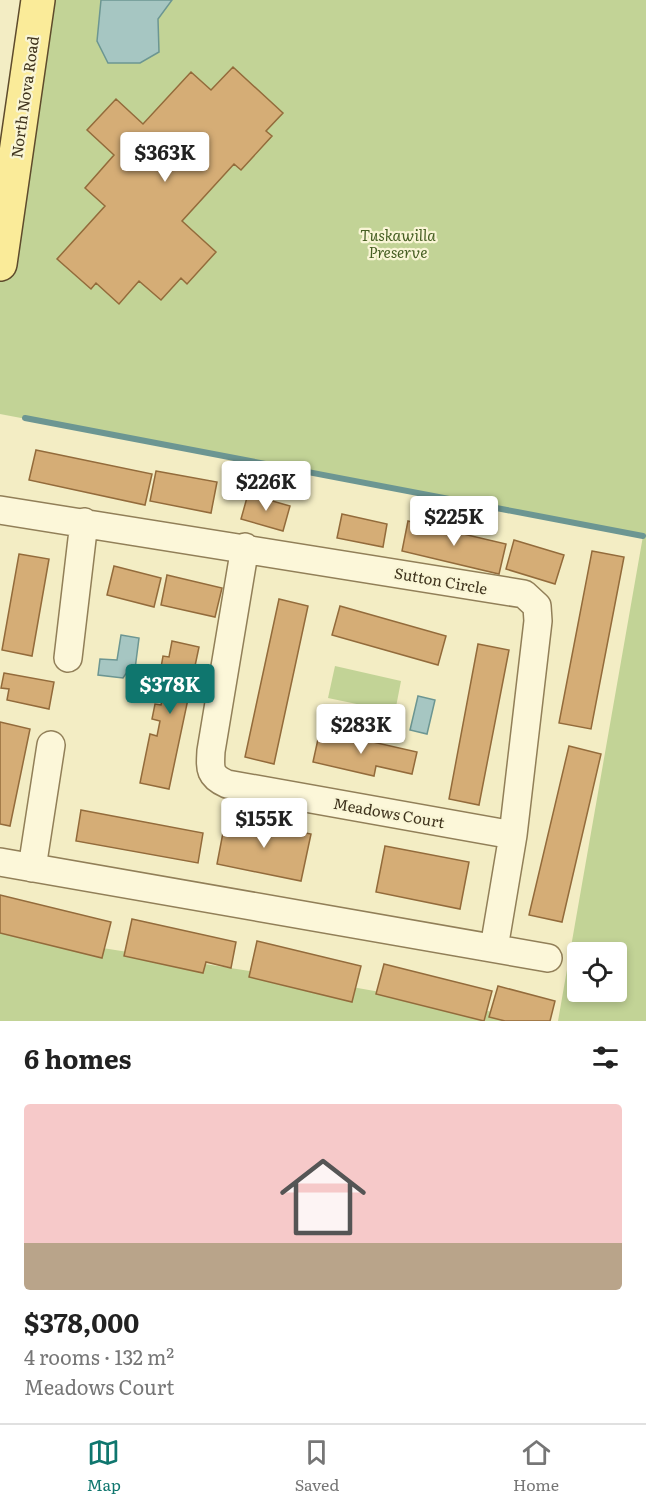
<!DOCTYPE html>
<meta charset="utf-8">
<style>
:root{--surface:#fff;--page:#f6f6f6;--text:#222;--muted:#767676;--line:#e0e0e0;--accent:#0f766e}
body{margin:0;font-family:Literata,serif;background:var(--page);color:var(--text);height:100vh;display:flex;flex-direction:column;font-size:22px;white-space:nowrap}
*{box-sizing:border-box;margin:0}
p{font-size:20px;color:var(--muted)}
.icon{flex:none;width:33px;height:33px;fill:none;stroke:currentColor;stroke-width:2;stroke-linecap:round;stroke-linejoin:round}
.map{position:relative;height:1021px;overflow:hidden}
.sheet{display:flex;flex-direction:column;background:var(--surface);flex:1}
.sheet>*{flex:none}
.controls{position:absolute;left:567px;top:942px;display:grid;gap:12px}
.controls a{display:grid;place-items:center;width:60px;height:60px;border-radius:6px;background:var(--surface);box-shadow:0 3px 9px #0003;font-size:30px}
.price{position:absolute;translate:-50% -51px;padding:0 14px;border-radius:6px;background:#fff;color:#222;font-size:20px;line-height:39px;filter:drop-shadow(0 2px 3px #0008)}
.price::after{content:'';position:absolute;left:50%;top:36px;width:18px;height:14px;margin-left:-9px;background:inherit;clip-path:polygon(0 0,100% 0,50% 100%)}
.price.current{background:var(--accent);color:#fff}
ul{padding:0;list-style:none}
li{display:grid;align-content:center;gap:12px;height:318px;padding:0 24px}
li span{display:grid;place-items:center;height:186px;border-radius:6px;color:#555}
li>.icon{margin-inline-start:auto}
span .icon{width:108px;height:108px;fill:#fffc;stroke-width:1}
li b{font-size:26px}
h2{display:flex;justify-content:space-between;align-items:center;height:72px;padding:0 24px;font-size:26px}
.tabs{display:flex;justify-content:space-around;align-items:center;height:84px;border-top:2px solid var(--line);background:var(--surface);font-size:16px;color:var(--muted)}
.tabs a{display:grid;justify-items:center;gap:3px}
.tabs .current{color:var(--accent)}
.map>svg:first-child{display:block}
.green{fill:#c2d396;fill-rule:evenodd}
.water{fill:#a6c6c2;stroke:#6c9692;stroke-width:1.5}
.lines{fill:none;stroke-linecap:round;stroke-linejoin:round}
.stream{stroke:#6c9692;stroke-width:6}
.building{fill:#d5ad76;stroke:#936b3b;stroke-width:1.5}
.minor-casing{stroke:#917f58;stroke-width:30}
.major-casing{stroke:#5e4b2c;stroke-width:36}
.minor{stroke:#fcf7d9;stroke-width:27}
.major{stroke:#faeb99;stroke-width:33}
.labels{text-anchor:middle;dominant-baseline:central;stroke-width:4.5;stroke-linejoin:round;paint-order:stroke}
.street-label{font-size:15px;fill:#3f331d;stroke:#f9f5d5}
.park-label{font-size:15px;font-style:italic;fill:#455e22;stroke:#f9f5d5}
</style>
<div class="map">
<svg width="646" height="1021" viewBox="0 0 646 1021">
<rect width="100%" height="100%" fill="#f3edc4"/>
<!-- green -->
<path class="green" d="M38,0H646V1021H558L643,536L0,414V264ZM578,952H616V992H578Z
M335,666L401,681L395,712L328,698Z
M0,932L352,987L544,1021H0Z"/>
<!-- water -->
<path class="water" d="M101,0H172L158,19L159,52L140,63H108L97,41Z
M121,635L139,638L135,669L127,672L123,678L98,675L100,659L117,660Z
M418,696L435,700L427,734L410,730Z"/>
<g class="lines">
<!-- stream -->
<path class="stream" d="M25,418L643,536"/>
</g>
<!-- building -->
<path class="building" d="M233,67L283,113L266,131L272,136L241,170L234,164L182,221L216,252L187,284L181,278L161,300L139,281L119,304L96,283L91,289L57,259L105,206L85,188L114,155L87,130L116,99L143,124L191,72L211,90Z
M36,450L152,474L145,505L29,480Z
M156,471L217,482L211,513L150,501Z
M248,494L290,506L283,531L241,519Z
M342,514L387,524L383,547L337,538Z
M408,521L506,544L499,574L402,551Z
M514,540L564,555L555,584L506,569Z
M592,551L624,557L591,729L559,723Z
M19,554L49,559L32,656L2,650Z
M114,566L161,578L154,607L107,595Z
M167,575L222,588L215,617L161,605Z
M279,599L308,606L274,764L245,757Z
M340,606L446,636L438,665L332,635Z
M172,641L199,647L169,789L140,783L150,734L157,736L160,721L152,719L155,704L161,705L168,675L160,673L163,656L169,657Z
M478,644L509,650L479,805L449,799Z
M4,673L54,682L49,709L7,700L9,689L1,688Z
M0,722L30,729L10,826L0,824Z
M320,730L417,752L412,774L376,766L374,776L313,762Z
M569,746L601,754L562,922L529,915Z
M81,810L203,833L198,863L76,841Z
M226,817L311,834L301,881L217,864Z
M385,846L469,862L460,909L376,892Z
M0,895L111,922L102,958L0,933Z
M132,919L236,942L231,968L206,962L203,973L124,956Z
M257,941L361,966L352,1002L249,977Z
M384,964L492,991L484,1021L376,994Z
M498,986L555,1001L550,1021H505L489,1017Z"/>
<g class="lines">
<!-- minor casing -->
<g class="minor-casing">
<path id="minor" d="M0,510L524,594L537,606L538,621L513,835L494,948
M245,547L211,751C210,769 209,776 227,784L513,835
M68,658L84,522
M0,862L548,958
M32,868L51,745"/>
</g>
<!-- major casing -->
<g class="major-casing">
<path id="major" d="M0,264L38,0"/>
</g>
<!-- minor -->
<use href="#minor" class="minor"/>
<!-- major -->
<use href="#major" class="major"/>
</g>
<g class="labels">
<!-- street labels -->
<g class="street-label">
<text transform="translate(24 97) rotate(-82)">North Nova Road</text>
<text transform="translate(441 580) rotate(10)">Sutton Circle</text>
<text transform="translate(389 812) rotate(10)">Meadows Court</text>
</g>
<!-- park labels -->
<g class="park-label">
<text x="398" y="234">Tuskawilla<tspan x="398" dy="17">Preserve</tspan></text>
</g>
</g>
</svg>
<div class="controls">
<a><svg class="icon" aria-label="locate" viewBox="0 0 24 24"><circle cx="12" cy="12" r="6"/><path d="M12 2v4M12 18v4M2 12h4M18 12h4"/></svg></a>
</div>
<b class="price" style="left:165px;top:183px">$363K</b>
<b class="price" style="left:266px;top:512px">$226K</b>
<b class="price" style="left:454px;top:547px">$225K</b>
<b class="price current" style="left:170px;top:715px">$378K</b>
<b class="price" style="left:361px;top:755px">$283K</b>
<b class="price" style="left:264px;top:849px">$155K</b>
</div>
<section class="sheet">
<h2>6 homes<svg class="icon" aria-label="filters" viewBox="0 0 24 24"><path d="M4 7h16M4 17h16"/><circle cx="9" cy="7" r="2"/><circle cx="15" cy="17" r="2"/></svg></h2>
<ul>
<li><span style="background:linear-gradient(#f6c9c9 75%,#b9a48a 0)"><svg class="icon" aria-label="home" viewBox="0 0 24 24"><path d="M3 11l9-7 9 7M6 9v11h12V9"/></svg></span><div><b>$378,000</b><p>4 rooms · 132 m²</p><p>Meadows Court</p></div></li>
</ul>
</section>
<nav class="tabs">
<a class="current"><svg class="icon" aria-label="map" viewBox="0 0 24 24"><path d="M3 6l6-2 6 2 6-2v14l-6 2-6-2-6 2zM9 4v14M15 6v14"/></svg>Map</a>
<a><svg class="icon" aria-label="saved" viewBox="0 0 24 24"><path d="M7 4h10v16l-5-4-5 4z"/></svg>Saved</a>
<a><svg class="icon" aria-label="home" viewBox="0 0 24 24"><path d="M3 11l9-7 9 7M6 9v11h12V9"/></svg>Home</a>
</nav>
